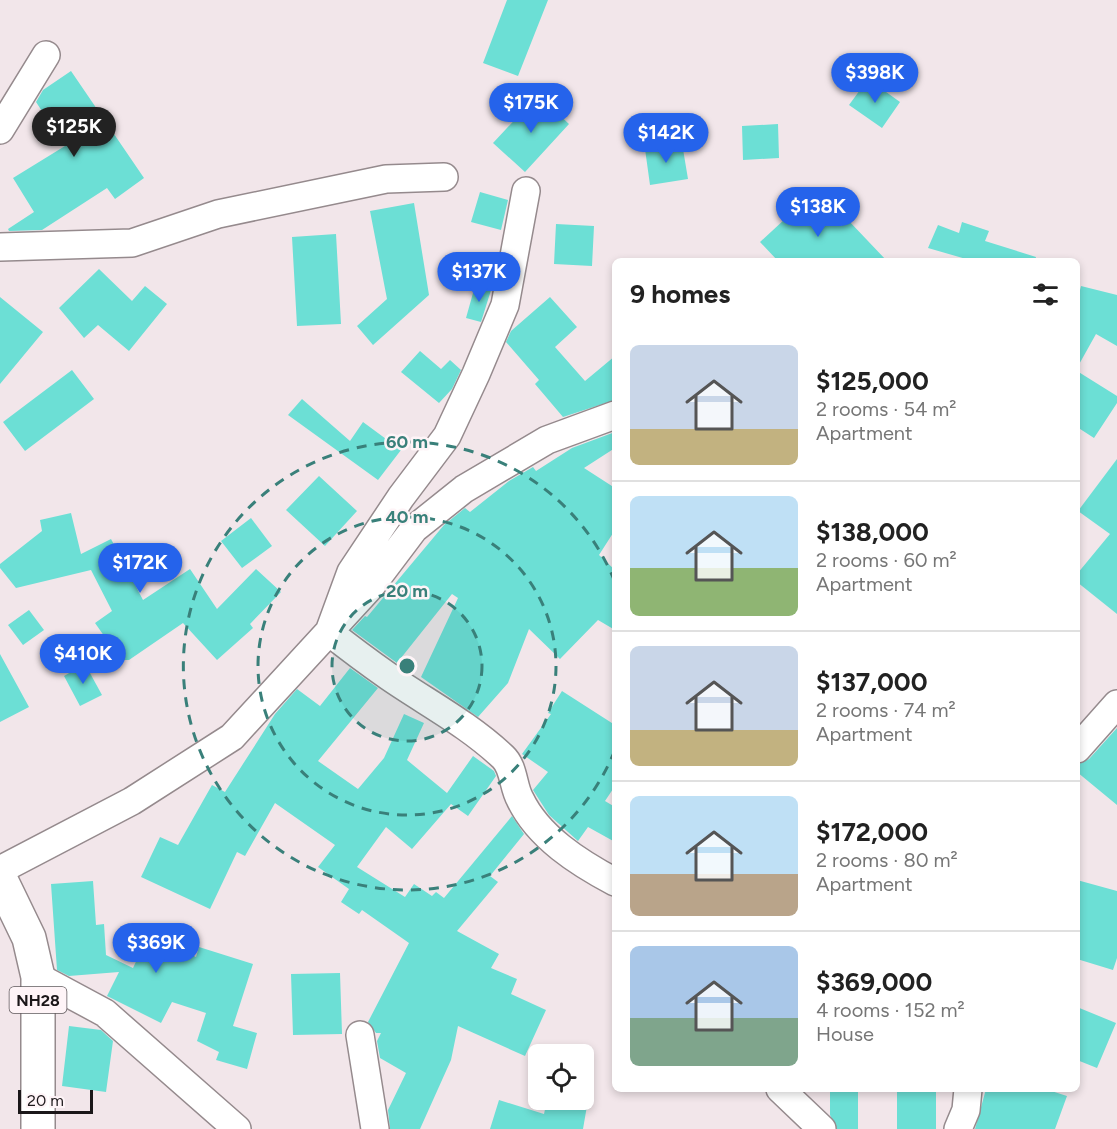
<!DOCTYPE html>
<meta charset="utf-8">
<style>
:root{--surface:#fff;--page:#f6f6f6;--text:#222;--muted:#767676;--line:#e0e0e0;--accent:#2563eb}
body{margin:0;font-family:Figtree,sans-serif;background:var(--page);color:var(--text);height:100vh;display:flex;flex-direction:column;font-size:22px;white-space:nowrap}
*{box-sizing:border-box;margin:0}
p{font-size:20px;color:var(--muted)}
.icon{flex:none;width:33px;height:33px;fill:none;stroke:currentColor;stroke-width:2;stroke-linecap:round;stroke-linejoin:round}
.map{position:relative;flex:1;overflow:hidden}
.sheet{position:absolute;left:612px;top:258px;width:468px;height:834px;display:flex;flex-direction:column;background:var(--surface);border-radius:9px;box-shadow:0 3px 9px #0003}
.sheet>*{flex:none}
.buttons{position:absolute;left:528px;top:1044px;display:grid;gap:12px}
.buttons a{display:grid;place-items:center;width:66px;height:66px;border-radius:9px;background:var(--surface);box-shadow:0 3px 9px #0003;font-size:30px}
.scale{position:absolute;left:18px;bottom:15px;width:75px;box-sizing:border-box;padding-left:6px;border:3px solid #1b1719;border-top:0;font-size:16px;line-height:21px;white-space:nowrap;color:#1b1719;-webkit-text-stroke:4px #fef4f7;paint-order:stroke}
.price{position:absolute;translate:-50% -51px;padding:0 14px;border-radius:21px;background:var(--accent);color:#fff;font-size:20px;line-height:39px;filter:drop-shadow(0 2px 3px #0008)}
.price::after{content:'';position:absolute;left:50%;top:36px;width:18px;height:14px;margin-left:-9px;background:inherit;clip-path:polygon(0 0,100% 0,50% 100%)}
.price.active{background:#222;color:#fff}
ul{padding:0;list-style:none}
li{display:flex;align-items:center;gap:18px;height:150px;padding:0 18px}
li+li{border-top:2px solid var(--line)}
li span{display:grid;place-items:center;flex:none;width:168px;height:120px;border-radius:9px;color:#555}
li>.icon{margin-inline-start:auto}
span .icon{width:72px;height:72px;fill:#fffc;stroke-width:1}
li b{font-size:26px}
h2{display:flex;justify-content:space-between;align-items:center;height:72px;padding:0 18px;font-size:26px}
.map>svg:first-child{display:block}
.building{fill:#6cdfd5}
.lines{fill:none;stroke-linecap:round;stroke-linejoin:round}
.minor-casing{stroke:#958a8d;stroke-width:30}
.highway-casing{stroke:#958a8d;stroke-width:36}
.minor{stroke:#fff;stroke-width:27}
.highway{stroke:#fff;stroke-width:33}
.ring{fill:none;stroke:#39807a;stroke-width:3;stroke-dasharray:10 8}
.labels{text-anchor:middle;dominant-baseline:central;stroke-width:5;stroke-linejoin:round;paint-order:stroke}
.shield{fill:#fef4f7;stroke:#5f595c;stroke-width:1.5}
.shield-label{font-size:16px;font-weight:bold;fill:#1b1719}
.centre{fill:#39807a;stroke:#fef4f7;stroke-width:3}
.ring-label{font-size:18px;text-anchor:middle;font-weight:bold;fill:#39807a;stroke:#fef4f7;stroke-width:5;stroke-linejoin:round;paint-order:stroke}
</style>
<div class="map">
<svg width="1117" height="1129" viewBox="0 0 1117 1129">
<rect width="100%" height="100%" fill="#f2e6ea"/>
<!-- building -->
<path class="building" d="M507,0H548L518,76L483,63Z
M71,71L144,178L115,199L107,188L42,230L9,231L8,229L34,212L13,178L65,146L36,102L43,90Z
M868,79L900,102L882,128L849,105Z
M538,95L569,124L525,172L493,143Z
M778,124L779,158L743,160L742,126Z
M682,143L688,179L650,185L645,149Z
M480,192L508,200L501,230L471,222Z
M812,194L841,226L848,220L887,261H778L760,242Z
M414,203L429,295L373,345L357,326L387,299L370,211Z
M962,222L989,231L985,241L1036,257L1035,261H973L928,248L938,225L959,233Z
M556,224L594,226L592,266L554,264Z
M336,234L341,324L297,326L292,237Z
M99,269L132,301L145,286L167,304L129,351L98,325L84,338L59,308Z
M480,284L492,287L481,322L466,318L473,293Z
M1081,286L1117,295V346L1096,334L1077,368V302Z
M0,297L43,332L0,384Z
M550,297L577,327L555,347L585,381L615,356V400L563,417L535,384L539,380L506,342L511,331Z
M420,351L441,369L450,360L461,370L452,389L439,403L401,372Z
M72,370L94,399L25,451L3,422Z
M1077,371L1117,396V403L1094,438L1077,427Z
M302,399L350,441L363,422L401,450L378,480L288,415Z
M615,432V448L584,468L615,488V530L599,555L615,570V630L598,620L560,659L529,629L508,683L478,717L421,677L458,598L452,594L397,663L352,630L365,616L367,617L444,525L465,508L470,512L509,481L533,467L536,471L572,448Z
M1117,459V614L1077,582V574L1110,534L1078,511Z
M319,476L357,511L325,546L286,510Z
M71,513L81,554L111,539L143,600L190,569L217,609L256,569L281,592L250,624L253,628L217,660L183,623L129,660H121L95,623L112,611L91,570L16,588L0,568V564L42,531L40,520Z
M251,518L272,546L242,568L221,541Z
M29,610L44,630L23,645L8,625Z
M0,654L29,707L0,722Z
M85,664L102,695L80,706L64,676Z
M350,668L378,688L318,761L358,789L384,758L404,714L424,723L407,760L447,793L473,756L494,771L496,776L468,816L451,804L412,849L386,827L357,867L405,897L414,884L432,896L436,892L444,898L512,816L524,834L490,876L498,882L457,931L499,954L491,968L517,979L511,994L546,1010L525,1056L458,1026L451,1060L420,1129H390L388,1110L406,1073L380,1058L377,1041L381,1033H376L368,1022L409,943L362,910L359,914L341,902L349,889L318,867L335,845L275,803L245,856L237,852L210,909L141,877L160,837L178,845L212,785L225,792L275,714L297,689L320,706Z
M562,691L615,725V786L605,801L615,807V842L588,827L578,841L549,815L533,790L548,772L522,754L551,714L548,713Z
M1117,728V805L1077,772L1079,764L1089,759Z
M1077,880L1117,891V958L1113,970L1077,959Z
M93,881L96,925L104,924L106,955L133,968L149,934L196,957L199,947L253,964L233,1026L257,1033L247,1069L216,1060L219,1052L197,1041L206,1013L172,1002L161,1023L107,996L119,972L69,976L57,970L51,884Z
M340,973L342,1034L293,1035L291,974Z
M1077,1007L1116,1023L1097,1068L1077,1060Z
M69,1026L101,1030L113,1041L106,1092L62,1086Z
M830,1089H858V1129H837L830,1115Z
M897,1089H936V1129H897Z
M986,1089H1045L1067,1096L1055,1129H975Z
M499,1100L544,1114L547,1100H588L583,1129H490Z"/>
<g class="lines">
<!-- minor casing -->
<g class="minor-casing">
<path id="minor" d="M0,130L46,55
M526,191L505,305L476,374L447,436L401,497L351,572L329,632C348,647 368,662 388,676C427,703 468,724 503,757C514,767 513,787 520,799C538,837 579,863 615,882
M0,247L132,243L218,214L386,179L444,177
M1077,749L1117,704
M0,870L132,801L232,737L371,586L414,529L464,489L547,440L615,415
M38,977L105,1013L237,1129
M360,1035L375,1129
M780,1089L822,1129
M958,1129L966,1110L968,1089"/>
</g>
<!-- highway casing -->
<g class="highway-casing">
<path id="highway" d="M0,878L29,938L38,977V1129"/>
</g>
<!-- minor -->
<use href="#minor" class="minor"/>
<!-- highway -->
<use href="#highway" class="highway"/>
</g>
<!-- distance rings -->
<circle cx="407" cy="666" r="75" fill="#39807a" fill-opacity=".12"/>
<g class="ring">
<circle cx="407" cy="666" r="75"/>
<circle cx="407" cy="666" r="149"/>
<path d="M615 750A224 224 0 1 1 615 582"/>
</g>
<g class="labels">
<!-- shield labels -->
<rect class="shield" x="9.5" y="987" width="57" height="26" rx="4.5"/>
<g class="shield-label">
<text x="38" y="1000">NH28</text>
</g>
</g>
<circle cx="407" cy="666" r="9" class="centre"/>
<g class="ring-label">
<text x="407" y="448">60 m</text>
<text x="407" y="523">40 m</text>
<text x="407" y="597">20 m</text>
</g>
</svg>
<div class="buttons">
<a><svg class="icon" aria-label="locate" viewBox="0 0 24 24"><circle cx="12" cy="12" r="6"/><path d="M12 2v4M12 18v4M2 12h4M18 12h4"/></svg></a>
</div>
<div class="scale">20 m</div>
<b class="price" style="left:875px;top:104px">$398K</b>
<b class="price" style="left:531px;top:134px">$175K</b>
<b class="price active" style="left:74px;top:158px">$125K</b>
<b class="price" style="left:666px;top:164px">$142K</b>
<b class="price" style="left:818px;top:238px">$138K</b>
<b class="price" style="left:479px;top:303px">$137K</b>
<b class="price" style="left:140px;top:594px">$172K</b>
<b class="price" style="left:83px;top:685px">$410K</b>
<b class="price" style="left:156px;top:974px">$369K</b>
<section class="sheet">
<h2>9 homes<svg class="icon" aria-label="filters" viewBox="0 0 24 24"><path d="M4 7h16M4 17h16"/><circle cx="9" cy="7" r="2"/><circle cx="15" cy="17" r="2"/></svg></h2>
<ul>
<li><span style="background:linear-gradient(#c9d6e8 70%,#c2b280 0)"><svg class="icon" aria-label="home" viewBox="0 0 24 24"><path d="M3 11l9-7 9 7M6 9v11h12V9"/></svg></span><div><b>$125,000</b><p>2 rooms · 54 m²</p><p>Apartment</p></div></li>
<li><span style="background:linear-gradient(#bfe0f5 60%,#8fb573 0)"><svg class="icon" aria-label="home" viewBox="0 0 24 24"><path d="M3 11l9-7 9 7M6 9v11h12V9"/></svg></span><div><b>$138,000</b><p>2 rooms · 60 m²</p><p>Apartment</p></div></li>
<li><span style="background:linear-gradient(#c9d6e8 70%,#c2b280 0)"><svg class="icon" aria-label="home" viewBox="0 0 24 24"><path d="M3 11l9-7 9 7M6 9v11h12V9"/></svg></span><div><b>$137,000</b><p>2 rooms · 74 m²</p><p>Apartment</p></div></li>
<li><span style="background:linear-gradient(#bfe0f5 65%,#b9a48a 0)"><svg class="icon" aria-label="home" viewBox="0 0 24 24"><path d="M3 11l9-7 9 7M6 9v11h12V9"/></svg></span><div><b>$172,000</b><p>2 rooms · 80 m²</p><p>Apartment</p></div></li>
<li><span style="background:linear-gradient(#a9c7e8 60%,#7fa58c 0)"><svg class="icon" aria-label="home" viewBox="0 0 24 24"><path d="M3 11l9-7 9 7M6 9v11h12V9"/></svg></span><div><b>$369,000</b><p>4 rooms · 152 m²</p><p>House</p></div></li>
</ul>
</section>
</div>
